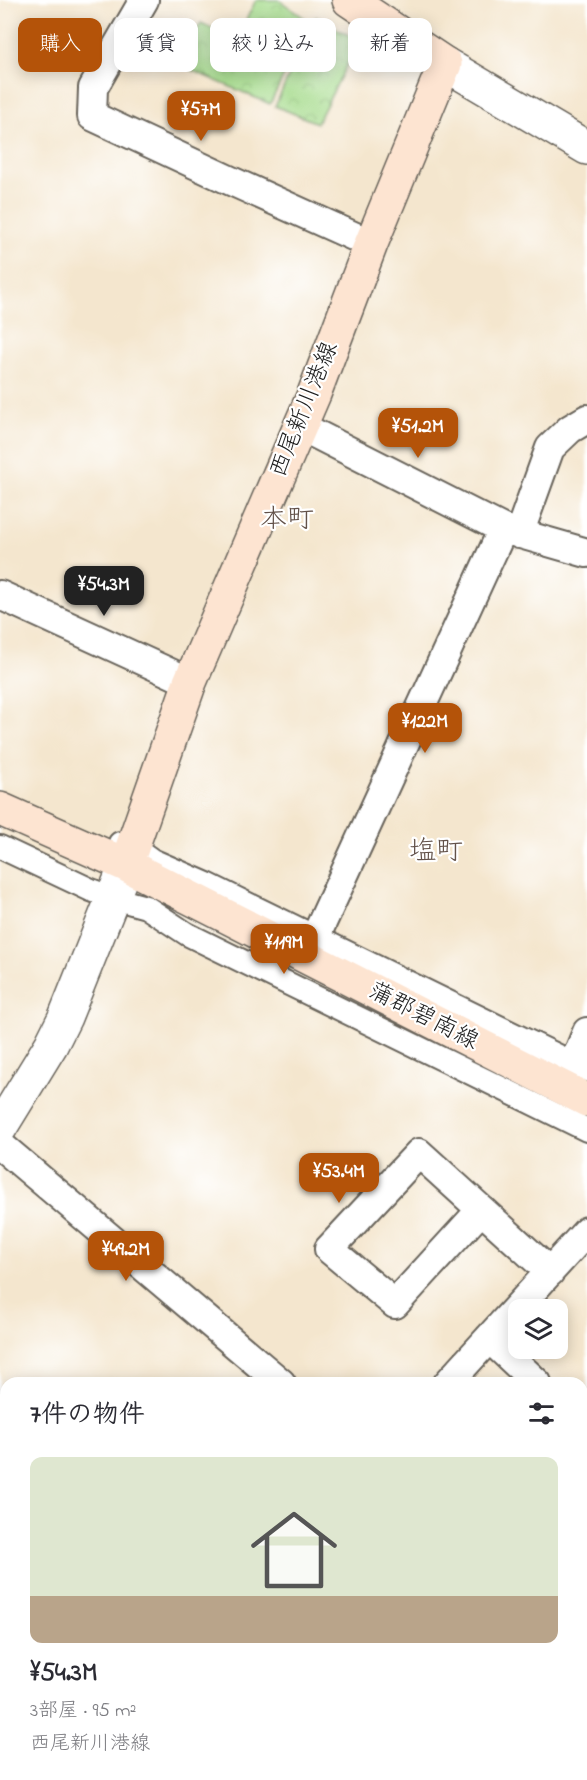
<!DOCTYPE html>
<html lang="ja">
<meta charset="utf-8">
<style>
:root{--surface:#fff;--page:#f7f7f7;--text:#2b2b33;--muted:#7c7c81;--accent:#b45309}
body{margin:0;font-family:"Indie Flower","Klee One",sans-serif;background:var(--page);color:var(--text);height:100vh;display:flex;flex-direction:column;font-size:22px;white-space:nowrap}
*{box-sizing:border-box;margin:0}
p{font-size:20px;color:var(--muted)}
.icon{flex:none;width:33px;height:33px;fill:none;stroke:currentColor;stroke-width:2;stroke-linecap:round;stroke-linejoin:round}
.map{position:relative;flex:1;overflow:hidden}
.sheet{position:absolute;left:0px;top:1377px;width:588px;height:404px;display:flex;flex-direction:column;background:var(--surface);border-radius:18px 18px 0 0;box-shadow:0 3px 15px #0003}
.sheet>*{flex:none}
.banner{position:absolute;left:18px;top:18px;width:552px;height:54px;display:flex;gap:12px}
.tools{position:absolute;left:508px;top:1299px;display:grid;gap:12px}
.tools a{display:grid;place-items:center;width:60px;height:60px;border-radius:12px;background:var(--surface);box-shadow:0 3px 15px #0003;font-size:30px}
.price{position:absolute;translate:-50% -51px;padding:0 14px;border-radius:12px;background:var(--accent);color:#fff;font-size:20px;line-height:39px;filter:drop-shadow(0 2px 3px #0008)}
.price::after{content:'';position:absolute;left:50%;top:36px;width:18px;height:14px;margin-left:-9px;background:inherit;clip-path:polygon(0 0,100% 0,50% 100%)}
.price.active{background:#222;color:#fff}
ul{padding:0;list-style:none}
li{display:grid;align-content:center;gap:12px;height:318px;padding:0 30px}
li span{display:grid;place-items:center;height:186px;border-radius:12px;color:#555}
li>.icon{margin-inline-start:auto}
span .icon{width:108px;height:108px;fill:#fffc;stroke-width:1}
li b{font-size:26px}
h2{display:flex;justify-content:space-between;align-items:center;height:72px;padding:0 30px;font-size:26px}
.tag{padding:0 21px;border-radius:12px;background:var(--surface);box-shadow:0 3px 15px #0003;font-size:21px;line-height:54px}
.tag.active{background:var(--accent);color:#fff}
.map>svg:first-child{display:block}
.park{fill:url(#park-crowns);stroke:#607c54;stroke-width:1.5}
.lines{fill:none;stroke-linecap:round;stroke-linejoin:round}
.pedestrian-casing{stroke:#68635a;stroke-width:26}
.minor-casing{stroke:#68635a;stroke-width:32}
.tertiary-casing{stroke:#68635a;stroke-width:36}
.secondary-casing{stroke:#68635a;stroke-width:36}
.path{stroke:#68635a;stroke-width:4;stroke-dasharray:4.5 4.5;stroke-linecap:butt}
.pedestrian{stroke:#fff;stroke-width:22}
.minor{stroke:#fff;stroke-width:28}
.tertiary{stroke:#fff;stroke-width:33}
.secondary{stroke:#fde4d1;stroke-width:33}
.labels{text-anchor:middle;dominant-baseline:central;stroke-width:4.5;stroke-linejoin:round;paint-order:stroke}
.street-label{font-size:24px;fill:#1c1c1c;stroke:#fff}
.quarter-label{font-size:27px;fill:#63524a;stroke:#fff}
</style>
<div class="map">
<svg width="587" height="1780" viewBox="0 0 587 1780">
<defs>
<pattern id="park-crowns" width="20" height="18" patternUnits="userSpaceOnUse" patternTransform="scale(1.5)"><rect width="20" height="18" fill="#a5db8b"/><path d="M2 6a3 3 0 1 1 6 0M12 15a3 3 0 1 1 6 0" fill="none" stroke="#8dbb77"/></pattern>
</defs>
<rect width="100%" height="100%" fill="#fff"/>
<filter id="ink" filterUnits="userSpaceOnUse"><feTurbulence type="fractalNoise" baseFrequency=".0167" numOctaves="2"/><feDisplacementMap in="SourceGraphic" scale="12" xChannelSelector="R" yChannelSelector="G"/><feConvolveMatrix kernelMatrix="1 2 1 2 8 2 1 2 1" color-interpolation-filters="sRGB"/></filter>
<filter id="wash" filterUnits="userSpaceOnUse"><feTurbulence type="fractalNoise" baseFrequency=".008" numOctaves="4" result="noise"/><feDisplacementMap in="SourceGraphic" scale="24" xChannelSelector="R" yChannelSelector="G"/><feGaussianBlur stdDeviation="1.35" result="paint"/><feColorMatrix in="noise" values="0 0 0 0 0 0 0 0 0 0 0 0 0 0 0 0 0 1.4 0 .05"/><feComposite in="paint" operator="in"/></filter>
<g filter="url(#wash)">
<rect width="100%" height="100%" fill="#f4e6ce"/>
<!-- park -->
<path class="park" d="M256,0H279L310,22L270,104L177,64L201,23L236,40Z
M316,17L359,41L317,123L275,106Z"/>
</g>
<g filter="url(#ink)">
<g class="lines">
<!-- pedestrian casing -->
<g class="pedestrian-casing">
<path id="pedestrian" d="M120,843L131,845L152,860L207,884L587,1070
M0,847L91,890L113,898L146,907L187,934L587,1130"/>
</g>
<!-- minor casing -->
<g class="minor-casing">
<path id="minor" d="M144,0L93,88L92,116L229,180L371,244
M300,426L503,529L587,553
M519,534L550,448L570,429L587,419
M0,595L190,682
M304,957L315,938L503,529
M558,1085L574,1064L587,1032
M0,1145L281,1383
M481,1210L395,1304L329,1249L419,1153L550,1272
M489,1338L537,1383
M448,1383L587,1231
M582,1424L587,1429
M97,1780L101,1774
M325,1780L330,1774"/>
</g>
<!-- tertiary casing -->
<g class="tertiary-casing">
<path id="tertiary" d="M445,64L587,148
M0,1128L51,1045L65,1017L126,865
M0,1567L6,1573
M582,1677L587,1671
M235,1774L241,1780
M502,1780L506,1774"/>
</g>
<!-- secondary casing -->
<g class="secondary-casing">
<path id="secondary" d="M0,809L126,865L587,1100
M126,865L190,682L314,394L371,244L445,64L349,0"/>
</g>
<!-- path -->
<path class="path" d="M582,1723L587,1717"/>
<!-- pedestrian -->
<use href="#pedestrian" class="pedestrian"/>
<!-- minor -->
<use href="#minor" class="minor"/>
<!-- tertiary -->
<use href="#tertiary" class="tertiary"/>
<!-- secondary -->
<use href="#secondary" class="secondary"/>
</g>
</g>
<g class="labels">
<!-- street labels -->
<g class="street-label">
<text transform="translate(305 410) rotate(-68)">西尾新川港線</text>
<text transform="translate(423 1017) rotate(27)">蒲郡碧南線</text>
</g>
<!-- quarter labels -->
<g class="quarter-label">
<text x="287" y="520">本町</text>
<text x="436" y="852">塩町</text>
</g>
</g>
</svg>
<div class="tools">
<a><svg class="icon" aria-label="layers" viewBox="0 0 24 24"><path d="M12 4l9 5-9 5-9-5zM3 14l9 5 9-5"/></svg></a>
</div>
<b class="price" style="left:201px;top:142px">¥57M</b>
<b class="price" style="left:418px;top:459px">¥51.2M</b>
<b class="price active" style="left:104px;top:617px">¥54.3M</b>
<b class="price" style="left:425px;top:754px">¥122M</b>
<b class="price" style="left:284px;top:975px">¥119M</b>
<b class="price" style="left:339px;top:1204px">¥53.4M</b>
<b class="price" style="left:126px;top:1282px">¥49.2M</b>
<div class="banner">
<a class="tag active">購入</a>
<a class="tag">賃貸</a>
<a class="tag">絞り込み</a>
<a class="tag">新着</a>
</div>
<section class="sheet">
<h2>7件の物件<svg class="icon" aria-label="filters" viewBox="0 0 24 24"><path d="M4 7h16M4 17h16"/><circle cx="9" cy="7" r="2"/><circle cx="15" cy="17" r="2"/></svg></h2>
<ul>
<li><span style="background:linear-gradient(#dfe7d0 75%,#b9a48a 0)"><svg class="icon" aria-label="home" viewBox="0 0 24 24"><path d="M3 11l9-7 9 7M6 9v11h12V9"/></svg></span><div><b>¥54.3M</b><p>3部屋 · 95 m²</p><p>西尾新川港線</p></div></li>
</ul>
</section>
</div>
